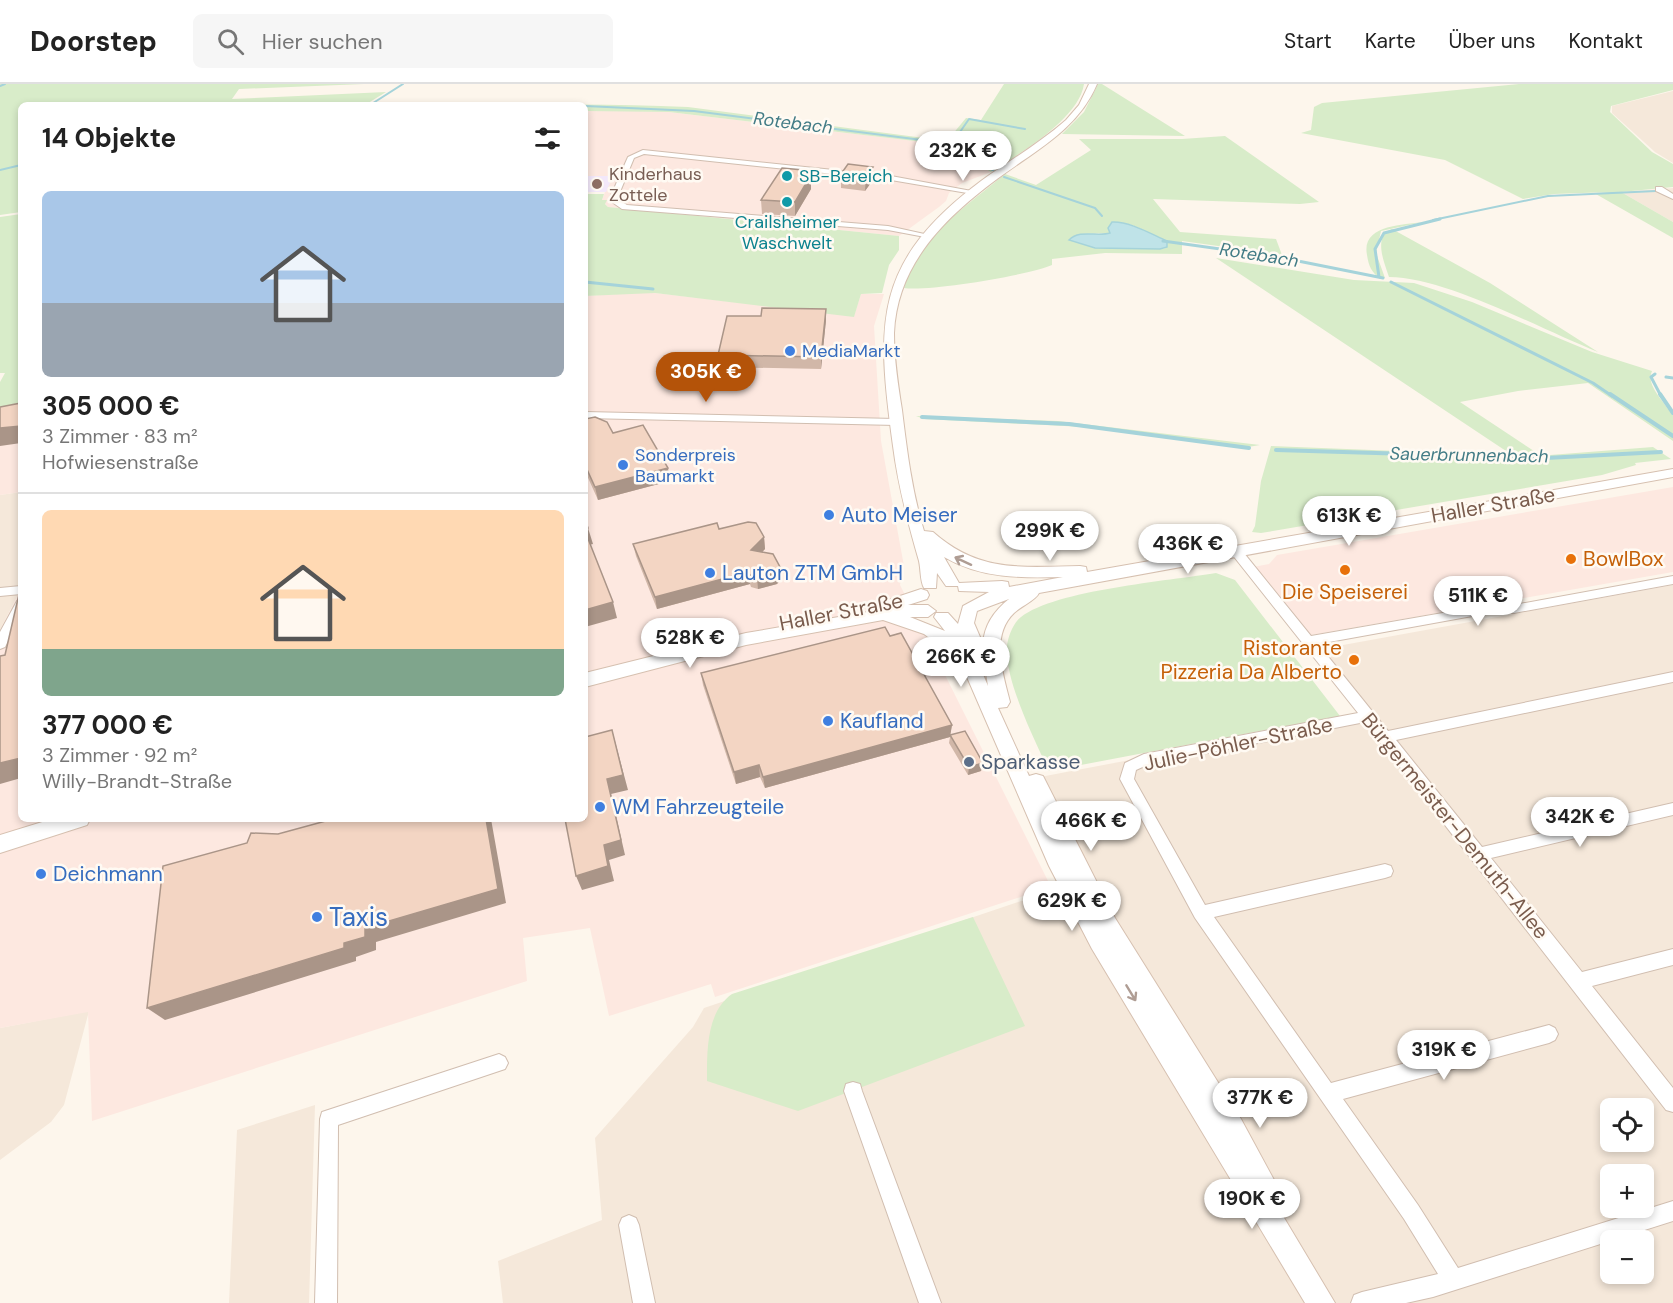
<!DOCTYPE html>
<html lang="de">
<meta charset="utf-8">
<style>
:root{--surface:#fff;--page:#f6f6f6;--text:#222;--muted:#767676;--line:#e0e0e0;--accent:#b45309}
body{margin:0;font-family:"DM Sans",sans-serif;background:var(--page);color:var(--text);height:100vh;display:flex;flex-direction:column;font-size:22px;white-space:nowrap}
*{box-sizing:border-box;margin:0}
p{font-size:20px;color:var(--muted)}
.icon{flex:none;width:33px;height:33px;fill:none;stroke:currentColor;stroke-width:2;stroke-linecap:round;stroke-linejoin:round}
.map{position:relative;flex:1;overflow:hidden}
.panel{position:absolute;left:18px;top:18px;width:570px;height:720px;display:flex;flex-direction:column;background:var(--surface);border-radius:9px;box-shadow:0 3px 9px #0003}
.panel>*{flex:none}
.buttons{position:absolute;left:1600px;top:1014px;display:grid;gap:12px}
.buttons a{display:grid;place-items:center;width:54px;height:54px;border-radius:9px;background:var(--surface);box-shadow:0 3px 9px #0003;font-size:30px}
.price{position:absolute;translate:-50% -51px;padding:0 14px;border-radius:21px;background:#fff;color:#222;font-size:20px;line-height:39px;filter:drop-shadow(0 2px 3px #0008)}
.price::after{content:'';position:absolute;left:50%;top:36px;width:18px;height:14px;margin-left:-9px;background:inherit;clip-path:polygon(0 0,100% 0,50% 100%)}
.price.on{background:var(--accent);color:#fff}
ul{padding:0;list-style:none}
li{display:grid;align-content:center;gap:12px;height:318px;padding:0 24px}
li+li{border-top:2px solid var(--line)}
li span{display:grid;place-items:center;height:186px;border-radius:9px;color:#555}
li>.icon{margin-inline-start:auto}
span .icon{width:108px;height:108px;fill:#fffc;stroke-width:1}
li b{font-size:26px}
h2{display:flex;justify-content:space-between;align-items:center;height:72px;padding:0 24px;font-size:26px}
header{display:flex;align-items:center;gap:36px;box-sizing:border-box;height:84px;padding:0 30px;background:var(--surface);border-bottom:2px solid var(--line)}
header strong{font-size:28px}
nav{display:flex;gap:33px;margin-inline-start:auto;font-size:21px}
.search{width:420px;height:54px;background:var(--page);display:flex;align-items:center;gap:15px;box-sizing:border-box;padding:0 21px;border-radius:9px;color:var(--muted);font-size:22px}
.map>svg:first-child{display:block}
.residential{fill:#f5e8da;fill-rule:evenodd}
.commercial{fill:#fde8e0}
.education{fill:#f3e8fa}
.green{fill:#d8ecc9;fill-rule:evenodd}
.water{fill:#bfe3e8;stroke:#a5d3da;stroke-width:1.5}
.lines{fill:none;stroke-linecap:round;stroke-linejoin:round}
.stream-far2{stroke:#a5d3da;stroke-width:2}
.stream-far1{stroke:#a5d3da;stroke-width:3}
.stream{stroke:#a5d3da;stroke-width:4}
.street-casing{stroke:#d1beb0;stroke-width:2}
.secondary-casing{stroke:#d6c0b0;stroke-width:2}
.street{fill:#fff;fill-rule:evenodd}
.secondary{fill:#fff;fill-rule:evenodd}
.wall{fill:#d1b7a8}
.shaded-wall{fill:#aa9588}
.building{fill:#f3d5c3;stroke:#aa9588;stroke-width:1.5}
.oneway{stroke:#af9d94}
.culture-dot{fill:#0f9aa8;stroke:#fffaf3;stroke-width:2}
.education-dot{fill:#8d6e63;stroke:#fffaf3;stroke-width:2}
.shop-dot{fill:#3f7fe0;stroke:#fffaf3;stroke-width:2}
.food-dot{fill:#e8710a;stroke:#fffaf3;stroke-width:2}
.service-dot{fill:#5c6f8a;stroke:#fffaf3;stroke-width:2}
.labels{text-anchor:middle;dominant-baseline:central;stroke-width:5;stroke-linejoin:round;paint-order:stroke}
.far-water-label{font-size:18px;font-style:italic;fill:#437c86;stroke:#fffaf3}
.far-education-label{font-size:18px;fill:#785e54;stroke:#fffaf3;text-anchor:start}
.far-culture-label{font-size:18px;fill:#0d838f;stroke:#fffaf3;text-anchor:start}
.far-shop-label{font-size:18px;fill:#366cbe;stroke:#fffaf3;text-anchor:start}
.street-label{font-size:21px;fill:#7a5c4d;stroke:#fffaf3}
.shop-label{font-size:21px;fill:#366cbe;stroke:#fffaf3;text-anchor:start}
.food-label{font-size:21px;fill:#c56008;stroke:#fffaf3;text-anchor:start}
.service-label{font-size:21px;fill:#4e5e75;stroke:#fffaf3;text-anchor:start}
.near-shop-label{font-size:26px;fill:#366cbe;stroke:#fffaf3;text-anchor:start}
</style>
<header>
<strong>Doorstep</strong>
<div class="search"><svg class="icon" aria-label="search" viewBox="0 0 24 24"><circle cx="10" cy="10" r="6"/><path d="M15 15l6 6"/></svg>Hier suchen</div>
<nav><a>Start</a><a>Karte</a><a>Über uns</a><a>Kontakt</a></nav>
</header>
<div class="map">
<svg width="1673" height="1219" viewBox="0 0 1673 1219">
<rect width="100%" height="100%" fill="#fdf6ec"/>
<!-- residential -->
<path class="residential" d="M1673,7V79L1655,68L1612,29V22Z
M1673,104V138L1621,108Z
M21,408V505L0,546V411Z
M1673,501V1219H503L498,1177L602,1136L595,1054L693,943L704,924L1089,794L1040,693L1373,630L1321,565ZM1611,1024H1644V1058H1611ZM1611,1090H1644V1124H1611ZM1611,1156H1644V1190H1611Z
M89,927L64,1021L51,1038L0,1076V944Z
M315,1021L309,1219H229L237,1046Z"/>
<!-- commercial -->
<path class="commercial" d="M605,26L669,28L940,60L952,65L991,88L962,99L949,109L946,117L939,123L899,152L608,123L602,116L605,108H585V27Z
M631,209H655L854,232L861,210H884L874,242L881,357L904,482L900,501L1051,803L715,913L711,900L609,932L590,844L523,854L527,897L92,1037L88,928L0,944V546L21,505V735H585V212Z
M21,322V408L0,411V329Z
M1673,403V488L1311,551L1253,483L1269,480L1277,471Z"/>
<!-- education -->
<path class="education" d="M585,92H613L606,108H585Z"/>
<!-- green -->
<path class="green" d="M0,0H364L239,5L232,15L386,8L365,21H21V128L0,131Z
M1004,0H1084C1079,35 1019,70 991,88L952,65L940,60L669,28L585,27V21H539C589,20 638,21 688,23L947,57L966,34L981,36Z
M1098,0H1102L1185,52L1062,50L1084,28Z
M1519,0H1673V6L1611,22L1610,28L1652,68L1673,80V103L1621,108L1673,138V154L1594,109L1611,108L1554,110L1523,115L1445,76L1301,49L1311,46L1314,23L1322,19Z
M1225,52L1319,118L1300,120L1153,115L1180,148L1276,155L1282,171L1182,157V170L1105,169L1052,175V181C1030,191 927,208 904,204C915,156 969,120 1005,90L1036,101L1091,66L1079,55H1182ZM1112,138C1132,137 1154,150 1166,164L1160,165L1083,150L1111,149L1109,144Z
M585,110H604L602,116H607L605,120L608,123L899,152V166L889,181L882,209L861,210L854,233L655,209L585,212Z
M21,130V318L0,325V298L5,289H0V133Z
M1423,138L1381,147L1376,169L1385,194L1380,195C1371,187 1369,183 1367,171C1361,141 1402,141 1423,138Z
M1392,145L1490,199L1598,268C1542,246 1446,193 1389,193C1385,180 1372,152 1392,145Z
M1216,174L1354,196L1414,199L1472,218L1592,268L1652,287C1646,300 1660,313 1668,325L1673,326V357L1588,299L1518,307L1460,318L1537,369H1509Z
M916,332L1058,337L1260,361L1242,364L1084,343L924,335Z
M1271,362L1498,371H1550L1653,363L1671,375L1635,379L1636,381L1602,391L1261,449L1252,448L1255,442L1261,397Z
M1216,489L1235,496L1340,632L1049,687C1035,657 1004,595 1007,562C1008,553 1013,539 1021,533C1056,506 1168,497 1216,489Z
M973,833L1025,942L798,1027L707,997C707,968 706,928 732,910Z"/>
<!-- water -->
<path class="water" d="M1112,138C1129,137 1151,150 1167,157V163L1160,165L1095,164L1069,156C1080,145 1097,153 1110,149L1108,144Z"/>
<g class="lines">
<!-- stream-far2 -->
<path class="stream-far2" d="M0,2L5,0
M370,21L403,0
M585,22L694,27L922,56L956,63L994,87
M951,61L969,35L1025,45
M0,86L21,81
M1004,93L1095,124L1102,132
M1433,136L1548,112L1656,107"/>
<!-- stream-far1 -->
<path class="stream-far1" d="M1163,157L1278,173L1383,194
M1379,193L1375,165L1384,149L1440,135
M585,198L653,205
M1391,198L1593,299L1612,312
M1655,290L1651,293L1661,312
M1666,293L1673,294"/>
<!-- stream -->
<path class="stream" d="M1610,310L1673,352
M1660,310L1673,329
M922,333L1069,340L1249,364
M1276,366L1546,374L1661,368"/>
<!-- street casing -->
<g class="street-casing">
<path id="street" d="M643,66L891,92L977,108L973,110L891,96L644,70L634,74L617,115L627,121L888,142L929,151L925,153L888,146L622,125L609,116L628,73Z
M1656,103H1662L1673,110V115L1656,107Z
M585,328L896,335L901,338L896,341L585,334Z
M1235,462L1239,463L1311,552L1500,519L1514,521L1673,492V500L1514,529L1500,527L1318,560L1388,647L1673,588V598L1396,656L1482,763L1673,719V731L1491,774L1582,888L1673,865V881L1592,902L1673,1004V1028L1666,1026L1365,638L1147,681L1136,686L1134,695L1205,821L1385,780L1391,782L1393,787L1391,792L1385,794L1214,833L1331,999L1549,941L1555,944L1558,950L1555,956L1549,959L1343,1015L1418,1121L1458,1184L1673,1117V1137L1433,1213L1406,1219H1351L1354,1211L1362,1208L1438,1190L1404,1135L1195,834L1120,695L1125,679L1144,670L1358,629L1231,469L1229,466Z
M21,502V510L0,512V504Z
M21,516V532L5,563L0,565V548L17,517Z
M499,970L505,973L508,979L505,985L338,1041L337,1219H315L320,1035L322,1028Z
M853,998L860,1000L862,1007L941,1219H919L844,1007L846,1000Z
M629,1131L636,1134L639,1141L655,1219H633L619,1141L622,1134Z"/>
</g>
<!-- secondary casing -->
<g class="secondary-casing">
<path id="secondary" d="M1089,0H1097C1079,43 1040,64 1004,90C950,129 897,177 894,249C894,275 898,301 902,326C907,367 912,408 924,447L933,448C979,489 1022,483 1080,482L1086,483L1087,488L1673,385V393L1039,509C1035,517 1021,522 1014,529C990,552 1003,590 1010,618L1007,623L998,624L1029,692L1036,690L1043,692L1115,834L1241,1035L1280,1107L1274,1117L1335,1219H1305L1092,865L1049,782L960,577L924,550L883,536L746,561L585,603V589L746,549L885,525L883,521L885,517L921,505L927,507L929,511L927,515L908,521H928L936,527L928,533H910L945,547L934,533L936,529H948L958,540L963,522L989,508L959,507L958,502H946L937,489L936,504H924C920,497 921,486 919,477C908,439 898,402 893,362C876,238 873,178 981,97C1009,77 1040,59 1066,36L1079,21ZM944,473C981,495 1022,494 1063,493L1009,503L1008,498L1002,497L959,499ZM1009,515C995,526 984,541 983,560L974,539L977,527ZM983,570L988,602L975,572Z
M52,735H90L87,741L0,769V751Z"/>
</g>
<!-- street -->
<use href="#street" class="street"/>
<!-- secondary -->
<use href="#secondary" class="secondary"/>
</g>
<!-- wall -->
<path class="wall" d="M848,80L873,96L865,107L841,104V90Z
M803,86V91L811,105L795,132L762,130L761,116Z
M826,225V236L821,285L719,283L718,271L761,232Z
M585,335L613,349L670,397L598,416L585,387Z
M719,445L764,453L765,465L762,468L781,495L777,500L758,505L751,503L750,500L657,525L636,472L633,460Z
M890,552L952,641L950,651L983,679L981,687L968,691L949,659L950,653L765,704L760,693L736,700L703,601L701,589Z"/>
<!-- shaded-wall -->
<path class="shaded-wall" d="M873,83V96L865,107L866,93Z
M811,91V105L795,132V118Z
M826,225V236L821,285V273Z
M21,342V359L0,362V344Z
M668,384L670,397L598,416L595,403Z
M588,444L593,460L589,461L585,448V445Z
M764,453L765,465L752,478L751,466Z
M780,483L781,495L777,500L758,505L757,493Z
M748,488L750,500L657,525L655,513Z
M613,518L617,534L585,543V526Z
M952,641L950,653L765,704L763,693Z
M612,646L628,706L611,710L625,771L609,776L614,797L582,806L576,792L604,761L607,695Z
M21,674V694L0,700V679Z
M983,679L981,687L968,691L969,683Z
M759,681L760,693L736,700L734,688Z
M486,735H491L506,819L376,858V866L356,873V877L165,936L147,924L344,859L365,844Z"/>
<!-- building -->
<path class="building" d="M848,80L873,83L866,93L841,90Z
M782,84L803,86L801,90L811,91L795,118L761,116Z
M762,224L826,225L821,273L718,271L727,232H761Z
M21,319V342L0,344V323Z
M595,333L607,338L613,349L643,341L668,384L595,403L585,381V362L587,361L585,357V335Z
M585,435L588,444L585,445Z
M748,438L756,439L764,453L751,466L773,470L780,483L776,488L757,493L750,491L748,488L655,513L633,460L717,439L719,445Z
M585,447L613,518L585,526Z
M21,509V674L0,679V572L5,571L19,510Z
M885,543L890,552L901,549L952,641L763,693L759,681L734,688L701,589Z
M612,646L623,691L607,695L621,756L604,761L608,782L576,792L565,735H585V653Z
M965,647L983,679L969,683L950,651Z
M333,735H486L498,805L365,844V853L344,859V864L147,924L163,782L247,759L251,749L278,750Z"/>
<!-- one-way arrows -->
<defs><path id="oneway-shaft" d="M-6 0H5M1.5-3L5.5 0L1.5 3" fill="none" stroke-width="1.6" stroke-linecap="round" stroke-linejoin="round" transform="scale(1.5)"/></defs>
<g class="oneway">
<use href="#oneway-shaft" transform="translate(963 477) rotate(-155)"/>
<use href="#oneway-shaft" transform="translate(1131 909) rotate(59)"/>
</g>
<!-- markers -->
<g class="culture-dot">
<circle cx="787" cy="92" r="6"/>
<circle cx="787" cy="118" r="6"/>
</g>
<circle class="education-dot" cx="597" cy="100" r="6"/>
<g class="shop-dot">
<circle cx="790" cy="267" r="6"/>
<circle cx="623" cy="381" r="6"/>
<circle cx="829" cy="431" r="6"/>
<circle cx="710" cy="489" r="6"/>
<circle cx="828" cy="637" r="6"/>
<circle cx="600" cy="723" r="6"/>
<circle cx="41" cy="790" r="6"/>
<circle cx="317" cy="833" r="6"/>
</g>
<g class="food-dot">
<circle cx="1571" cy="475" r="6"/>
<circle cx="1345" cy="486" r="6"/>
<circle cx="1354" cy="576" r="6"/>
</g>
<circle class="service-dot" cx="969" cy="678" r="6"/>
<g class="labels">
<!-- far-water labels -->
<g class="far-water-label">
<text transform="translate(793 39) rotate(7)">Rotebach</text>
<text transform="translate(1259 171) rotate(9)">Rotebach</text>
<text transform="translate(1469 371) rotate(1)">Sauerbrunnenbach</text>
</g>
<!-- far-education labels -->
<g class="far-education-label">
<text x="609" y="90">Kinderhaus<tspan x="609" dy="21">Zottele</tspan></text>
</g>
<!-- far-culture labels -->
<g class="far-culture-label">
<text x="799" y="92">SB-Bereich</text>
<text x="787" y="138" text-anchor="middle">Crailsheimer<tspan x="787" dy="21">Waschwelt</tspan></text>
</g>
<!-- far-shop labels -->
<g class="far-shop-label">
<text x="802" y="267">MediaMarkt</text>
<text x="635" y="371">Sonderpreis<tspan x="635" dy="21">Baumarkt</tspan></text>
</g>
<!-- street labels -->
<g class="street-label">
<text transform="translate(1493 421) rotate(-10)">Haller Straße</text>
<text transform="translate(841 528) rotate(-11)">Haller Straße</text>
<text transform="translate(1238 660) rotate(-12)">Julie-Pöhler-Straße</text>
<text transform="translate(1455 742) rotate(51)">Bürgermeister-Demuth-Allee</text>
</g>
<!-- shop labels -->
<g class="shop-label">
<text x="841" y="431">Auto Meiser</text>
<text x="722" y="489">Lauton ZTM GmbH</text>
<text x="840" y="637">Kaufland</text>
<text x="612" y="723">WM Fahrzeugteile</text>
<text x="53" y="790">Deichmann</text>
</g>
<!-- food labels -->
<g class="food-label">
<text x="1583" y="475">BowlBox</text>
<text x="1345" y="508" text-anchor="middle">Die Speiserei</text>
<text x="1342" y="564" text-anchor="end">Ristorante<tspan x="1342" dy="24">Pizzeria Da Alberto</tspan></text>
</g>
<!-- service labels -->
<g class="service-label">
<text x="981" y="678">Sparkasse</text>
</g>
<!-- near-shop labels -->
<g class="near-shop-label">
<text x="329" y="833">Taxis</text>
</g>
</g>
</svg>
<div class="buttons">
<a><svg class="icon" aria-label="locate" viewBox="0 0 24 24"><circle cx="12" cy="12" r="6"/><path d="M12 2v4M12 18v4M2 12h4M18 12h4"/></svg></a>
<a>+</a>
<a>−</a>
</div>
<b class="price" style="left:963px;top:98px">232K €</b>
<b class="price on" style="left:706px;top:319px">305K €</b>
<b class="price" style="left:1349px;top:463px">613K €</b>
<b class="price" style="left:1050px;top:478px">299K €</b>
<b class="price" style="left:1188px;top:491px">436K €</b>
<b class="price" style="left:1478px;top:543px">511K €</b>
<b class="price" style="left:690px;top:585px">528K €</b>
<b class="price" style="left:961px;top:604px">266K €</b>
<b class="price" style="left:1580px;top:764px">342K €</b>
<b class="price" style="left:1091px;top:768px">466K €</b>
<b class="price" style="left:1072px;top:848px">629K €</b>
<b class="price" style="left:1444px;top:997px">319K €</b>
<b class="price" style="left:1260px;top:1045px">377K €</b>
<b class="price" style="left:1252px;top:1146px">190K €</b>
<section class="panel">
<h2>14 Objekte<svg class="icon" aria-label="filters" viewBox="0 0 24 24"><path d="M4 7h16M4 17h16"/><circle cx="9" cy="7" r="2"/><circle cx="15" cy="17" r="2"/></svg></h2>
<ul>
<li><span style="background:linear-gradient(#a9c7e8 60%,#9aa5b1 0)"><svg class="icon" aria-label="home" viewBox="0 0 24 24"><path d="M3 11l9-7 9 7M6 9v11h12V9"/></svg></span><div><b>305 000 €</b><p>3 Zimmer · 83 m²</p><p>Hofwiesenstraße</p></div></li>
<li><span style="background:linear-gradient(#ffd9b3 75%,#7fa58c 0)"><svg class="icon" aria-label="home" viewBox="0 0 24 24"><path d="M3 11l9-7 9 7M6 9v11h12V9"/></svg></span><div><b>377 000 €</b><p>3 Zimmer · 92 m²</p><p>Willy-Brandt-Straße</p></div></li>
</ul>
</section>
</div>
